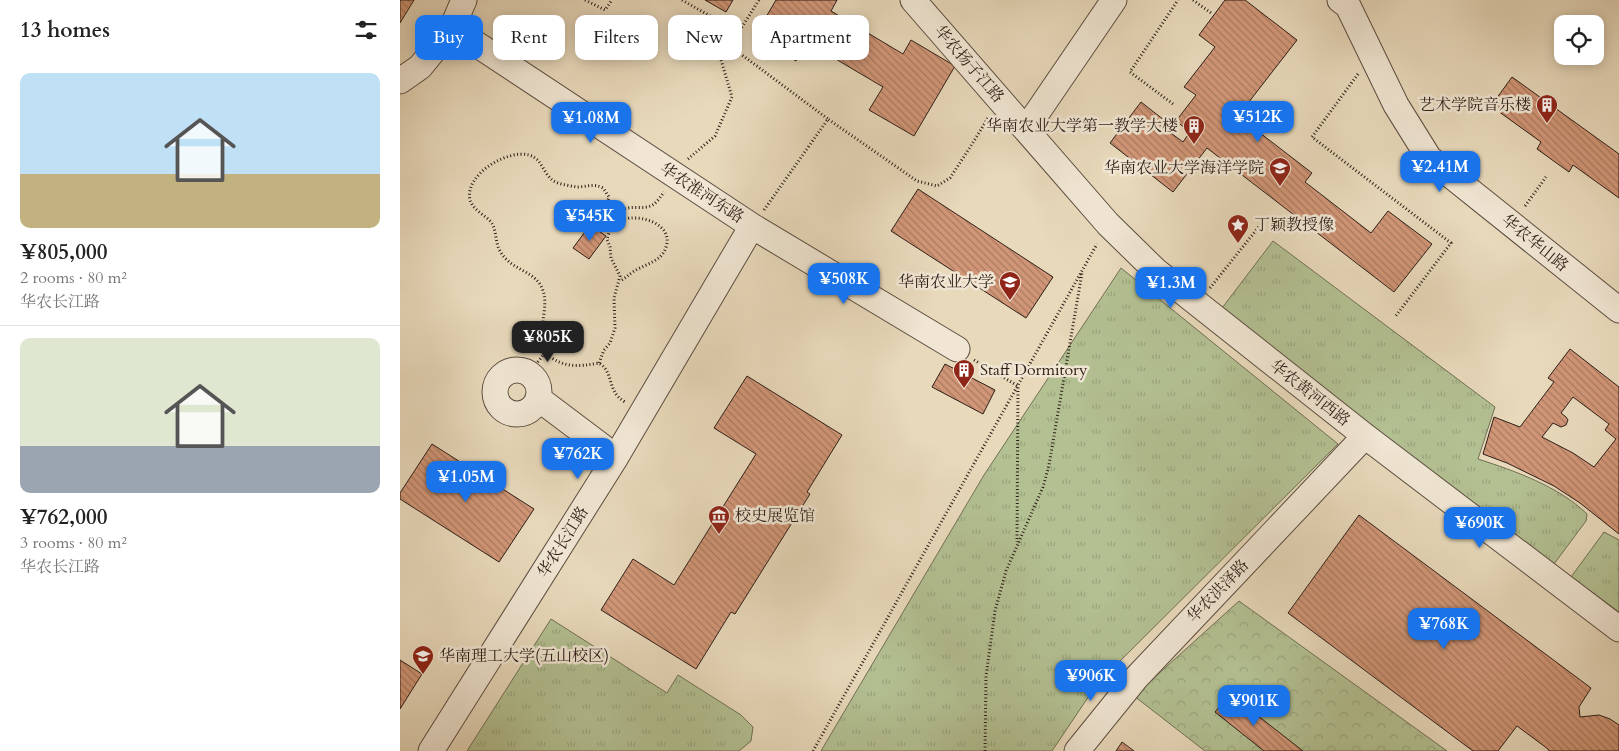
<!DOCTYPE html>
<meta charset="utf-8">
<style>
:root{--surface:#fff;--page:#f2f2f2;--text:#222;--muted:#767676;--line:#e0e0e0;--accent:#1a73e8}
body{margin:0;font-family:Cardo,"Noto Serif SC",serif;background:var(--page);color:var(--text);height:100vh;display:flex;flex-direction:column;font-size:19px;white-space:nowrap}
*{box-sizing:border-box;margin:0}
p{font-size:16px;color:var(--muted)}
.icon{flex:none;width:28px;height:28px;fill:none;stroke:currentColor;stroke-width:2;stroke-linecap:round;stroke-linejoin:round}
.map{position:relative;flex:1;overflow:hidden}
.sheet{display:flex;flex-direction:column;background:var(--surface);width:400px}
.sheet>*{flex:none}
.hud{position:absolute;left:15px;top:15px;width:475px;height:45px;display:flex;gap:10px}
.controls{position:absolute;left:1154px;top:15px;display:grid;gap:10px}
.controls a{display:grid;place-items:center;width:50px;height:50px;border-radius:10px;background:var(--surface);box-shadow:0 2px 12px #0003;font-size:25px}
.price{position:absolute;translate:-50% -42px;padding:0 11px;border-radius:10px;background:var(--accent);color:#fff;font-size:16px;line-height:32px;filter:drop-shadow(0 1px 2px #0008)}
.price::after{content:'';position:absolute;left:50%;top:30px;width:15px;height:11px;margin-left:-8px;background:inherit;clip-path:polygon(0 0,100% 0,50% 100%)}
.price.current{background:#222;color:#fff}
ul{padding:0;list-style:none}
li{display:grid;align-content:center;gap:10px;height:265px;padding:0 20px}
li+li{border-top:1px solid var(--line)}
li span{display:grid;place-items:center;height:155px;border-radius:10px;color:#555}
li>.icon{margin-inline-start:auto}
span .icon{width:90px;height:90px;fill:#fffc;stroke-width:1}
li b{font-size:21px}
h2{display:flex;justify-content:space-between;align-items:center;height:60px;padding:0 20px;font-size:21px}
.pill{padding:0 18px;border-radius:10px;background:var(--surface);box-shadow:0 2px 12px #0003;font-size:18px;line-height:45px}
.pill.current{background:var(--accent);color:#fff}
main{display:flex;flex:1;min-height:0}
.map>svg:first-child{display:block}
.grass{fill:url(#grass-tufts);stroke:#706f55}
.forest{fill:url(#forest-crowns);stroke:#706f55}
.building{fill:url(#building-back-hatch);stroke:#2d1e18;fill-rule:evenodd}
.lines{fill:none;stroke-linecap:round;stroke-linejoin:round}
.minor-casing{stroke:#5c4d41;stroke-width:27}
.path{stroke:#2d1e18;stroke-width:3;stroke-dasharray:1 2.5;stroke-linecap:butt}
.minor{stroke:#f0e6d3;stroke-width:25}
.labels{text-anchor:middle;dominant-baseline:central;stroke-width:5;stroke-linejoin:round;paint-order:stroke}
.street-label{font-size:16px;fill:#2d1e18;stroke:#f0e6d3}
.poi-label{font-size:16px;fill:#2d1e18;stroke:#f0e6d3;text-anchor:end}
</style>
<main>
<section class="sheet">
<h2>13 homes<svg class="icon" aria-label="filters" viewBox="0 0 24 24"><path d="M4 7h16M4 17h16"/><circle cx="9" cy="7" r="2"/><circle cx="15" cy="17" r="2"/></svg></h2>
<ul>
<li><span style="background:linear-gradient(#bfe0f5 65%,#c2b280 0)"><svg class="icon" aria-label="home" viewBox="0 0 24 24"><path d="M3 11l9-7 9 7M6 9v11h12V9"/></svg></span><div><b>¥805,000</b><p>2 rooms · 80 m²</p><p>华农长江路</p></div></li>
<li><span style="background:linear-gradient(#dfe7d0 70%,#9aa5b1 0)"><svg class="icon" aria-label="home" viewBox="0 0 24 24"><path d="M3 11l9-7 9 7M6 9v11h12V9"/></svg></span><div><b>¥762,000</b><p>3 rooms · 80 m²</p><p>华农长江路</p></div></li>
</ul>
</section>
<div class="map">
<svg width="1219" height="751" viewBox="0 0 1219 751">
<defs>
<pattern id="grass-tufts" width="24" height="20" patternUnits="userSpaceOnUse" patternTransform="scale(1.25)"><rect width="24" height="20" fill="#b3c092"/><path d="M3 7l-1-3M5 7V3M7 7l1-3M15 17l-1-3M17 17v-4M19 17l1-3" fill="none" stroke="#9aa57d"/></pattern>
<pattern id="forest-crowns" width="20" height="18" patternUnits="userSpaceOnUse" patternTransform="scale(1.25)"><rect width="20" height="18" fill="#b3c092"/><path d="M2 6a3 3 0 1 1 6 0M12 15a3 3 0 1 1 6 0" fill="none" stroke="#9aa57d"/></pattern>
<pattern id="building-back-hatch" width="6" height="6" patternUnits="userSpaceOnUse" patternTransform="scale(1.25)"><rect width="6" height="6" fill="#d19677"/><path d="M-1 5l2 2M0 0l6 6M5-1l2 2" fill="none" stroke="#aa7a61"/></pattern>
</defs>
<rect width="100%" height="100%" fill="#e8d9bb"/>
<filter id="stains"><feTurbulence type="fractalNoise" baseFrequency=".004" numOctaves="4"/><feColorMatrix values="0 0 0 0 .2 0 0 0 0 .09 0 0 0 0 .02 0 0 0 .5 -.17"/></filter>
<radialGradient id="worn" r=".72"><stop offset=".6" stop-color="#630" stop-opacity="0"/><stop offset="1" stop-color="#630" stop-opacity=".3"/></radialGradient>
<!-- grass -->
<path class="grass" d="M873,241L1095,407L1078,459C1115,471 1158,486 1187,514L1186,521L1154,564L819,312Z
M721,268L938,444L697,684L652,751H421L584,475Z
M1204,532L1219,540V612L1171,577Z
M151,619L267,693L278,675L341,715L353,727L351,741L339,751H67Z"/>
<!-- forest -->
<path class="forest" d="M839,601L1047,751H805L734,696Z"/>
<!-- building -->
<path class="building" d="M0,0H14L0,23Z
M305,0H333L326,12Z
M376,0H437L431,11L503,54L511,40L555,66L514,136L469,110L483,87L407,42L396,61L355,36Z
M825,0H845L897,40L838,116L912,173L905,182L971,233L988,211L1032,244L994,292L807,148L773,192L710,143L741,102L764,120L760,125L783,142L790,132L776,121L796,95L784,87L815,47L799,35Z
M1112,77L1219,154V198L1173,165L1169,172L1137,149L1141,142L1091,106Z
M518,189L653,277L626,318L491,231Z
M190,225L206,236L189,259L173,248Z
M1170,349L1219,387V534L1180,503L1154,486L1107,463L1083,454L1094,417L1120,427L1154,382L1148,378ZM1173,397L1209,424L1205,430L1216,439L1194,467L1173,453L1142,437L1153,423L1161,427L1166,425L1168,420L1166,417L1161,413Z
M545,364L595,390L583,414L532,387Z
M347,376L442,435L407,492L410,494L335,614L331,612L296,669L201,610L233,559L274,585L356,454L314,428Z
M32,444L134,509L99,562L0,499V493Z
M959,515L1191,688L1179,707L1180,717L1199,715L1210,719L1219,725V751H1149L1148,749L1117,726L1098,751H1073L888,613Z
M0,660L22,674L0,709Z
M830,694L903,751H864L815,712Z
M722,742L734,751H716Z"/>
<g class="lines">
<!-- minor casing -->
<g class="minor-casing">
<path id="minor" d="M513,0L708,224L755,270L965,436L1219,629
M940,0L948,6L996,105L1029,158L1219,310
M52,28L352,226L557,349
M0,81L20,67L52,28L64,0
M626,129L714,0
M95 392a22 22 0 1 1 44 0a22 22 0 1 1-44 0Z
M139,399L216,457
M31,751L216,457L352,226
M677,751L736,678L965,436"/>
</g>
<!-- path -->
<path class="path" d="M185,0L205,10L212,0
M282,0L338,32
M359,0L330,46L428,119
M793,0L811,13
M958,74L912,137L1051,243L995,317
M773,104L730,72L778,0
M288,159L315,136L332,97L319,53L322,33L326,25
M1125,206L1146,177
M364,210L428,119L517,181L537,186L550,178L569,149L588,118
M810,288L865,219
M145,353C146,343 143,332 143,322C144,311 147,299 142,288C134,270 110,270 100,251C95,243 97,230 91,222C85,215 73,210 70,200C64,175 107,149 129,155C144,159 143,178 158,183C164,185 171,186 177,187C186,187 194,183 203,188L209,197L207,203L213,216L222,220C239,213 274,224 266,247C262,262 244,264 233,272C228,275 226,278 220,281
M574,360L618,386L617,542
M199,363L204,350L210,343L215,328L214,298L220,276L211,258L210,247L207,239C209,233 213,219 217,214C228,202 243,212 254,204C258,201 261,196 264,192
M129,373L145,353C163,368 177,367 199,363C215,373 206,391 225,402
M413,751L697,244
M585,751L586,676L595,611L606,571L643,487L649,465L682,273"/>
<!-- minor -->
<use href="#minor" class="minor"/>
</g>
<!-- icons -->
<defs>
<g id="building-pin" transform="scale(1.125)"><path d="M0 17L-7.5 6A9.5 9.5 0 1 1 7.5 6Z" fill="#8f2418" stroke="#f0e6d3"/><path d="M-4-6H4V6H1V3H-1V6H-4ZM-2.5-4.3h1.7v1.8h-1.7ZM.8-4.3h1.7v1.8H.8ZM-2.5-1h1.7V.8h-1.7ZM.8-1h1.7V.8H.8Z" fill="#fff"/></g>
<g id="university-pin" transform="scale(1.125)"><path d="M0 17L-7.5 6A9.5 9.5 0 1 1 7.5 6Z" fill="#8f2418" stroke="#f0e6d3"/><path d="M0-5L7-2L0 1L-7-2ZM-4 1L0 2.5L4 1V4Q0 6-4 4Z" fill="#fff"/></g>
<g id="sight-pin" transform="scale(1.125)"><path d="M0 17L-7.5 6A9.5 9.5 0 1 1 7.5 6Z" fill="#8f2418" stroke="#f0e6d3"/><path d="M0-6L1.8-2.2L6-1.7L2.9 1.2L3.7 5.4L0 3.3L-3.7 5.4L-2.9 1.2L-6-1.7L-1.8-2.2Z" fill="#fff"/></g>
<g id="museum-pin" transform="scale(1.125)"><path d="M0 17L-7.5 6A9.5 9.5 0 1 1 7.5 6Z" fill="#8f2418" stroke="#f0e6d3"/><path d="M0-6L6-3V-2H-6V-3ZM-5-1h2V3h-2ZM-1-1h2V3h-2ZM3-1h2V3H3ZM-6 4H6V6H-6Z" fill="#fff"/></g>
</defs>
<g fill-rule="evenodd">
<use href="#building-pin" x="1147" y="105"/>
<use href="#building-pin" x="794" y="126"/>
<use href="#university-pin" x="880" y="168"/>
<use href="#sight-pin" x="838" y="225"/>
<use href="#university-pin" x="610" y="282"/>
<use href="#building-pin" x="564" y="370"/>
<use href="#museum-pin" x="319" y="516"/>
<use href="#university-pin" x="23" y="656"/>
</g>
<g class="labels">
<!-- street labels -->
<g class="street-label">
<text transform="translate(569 64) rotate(49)">华农扬子江路</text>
<text transform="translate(302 193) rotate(33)">华农淮河东路</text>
<text transform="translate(1135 243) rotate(39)">华农华山路</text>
<text transform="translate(910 393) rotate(38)">华农黄河西路</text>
<text transform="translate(163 542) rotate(-58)">华农长江路</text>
<text transform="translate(818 591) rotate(-46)">华农洪泽路</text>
</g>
<!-- poi labels -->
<g class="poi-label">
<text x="1131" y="105">艺术学院音乐楼</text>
<text x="778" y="126">华南农业大学第一教学大楼</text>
<text x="864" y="168">华南农业大学海洋学院</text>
<text x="854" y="225" text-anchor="start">丁颖教授像</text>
<text x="594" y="282">华南农业大学</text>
<text x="580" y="370" text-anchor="start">Staff Dormitory</text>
<text x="335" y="516" text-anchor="start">校史展览馆</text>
<text x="39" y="656" text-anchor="start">华南理工大学(五山校区)</text>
</g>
</g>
<rect width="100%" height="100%" filter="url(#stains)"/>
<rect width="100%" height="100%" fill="url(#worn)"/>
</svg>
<div class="controls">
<a><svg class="icon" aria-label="locate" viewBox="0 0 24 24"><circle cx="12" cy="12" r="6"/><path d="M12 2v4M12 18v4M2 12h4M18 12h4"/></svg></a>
</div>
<b class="price" style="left:858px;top:143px">¥512K</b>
<b class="price" style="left:191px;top:144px">¥1.08M</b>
<b class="price" style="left:1040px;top:193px">¥2.41M</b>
<b class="price" style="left:190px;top:242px">¥545K</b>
<b class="price" style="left:444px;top:305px">¥508K</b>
<b class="price" style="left:771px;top:309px">¥1.3M</b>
<b class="price current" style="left:148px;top:363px">¥805K</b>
<b class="price" style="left:178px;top:480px">¥762K</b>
<b class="price" style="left:66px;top:503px">¥1.05M</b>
<b class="price" style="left:1080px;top:549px">¥690K</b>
<b class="price" style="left:1044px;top:650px">¥768K</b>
<b class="price" style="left:691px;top:702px">¥906K</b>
<b class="price" style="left:854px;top:727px">¥901K</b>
<div class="hud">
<a class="pill current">Buy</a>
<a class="pill">Rent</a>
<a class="pill">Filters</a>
<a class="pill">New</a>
<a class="pill">Apartment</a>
</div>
</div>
</main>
